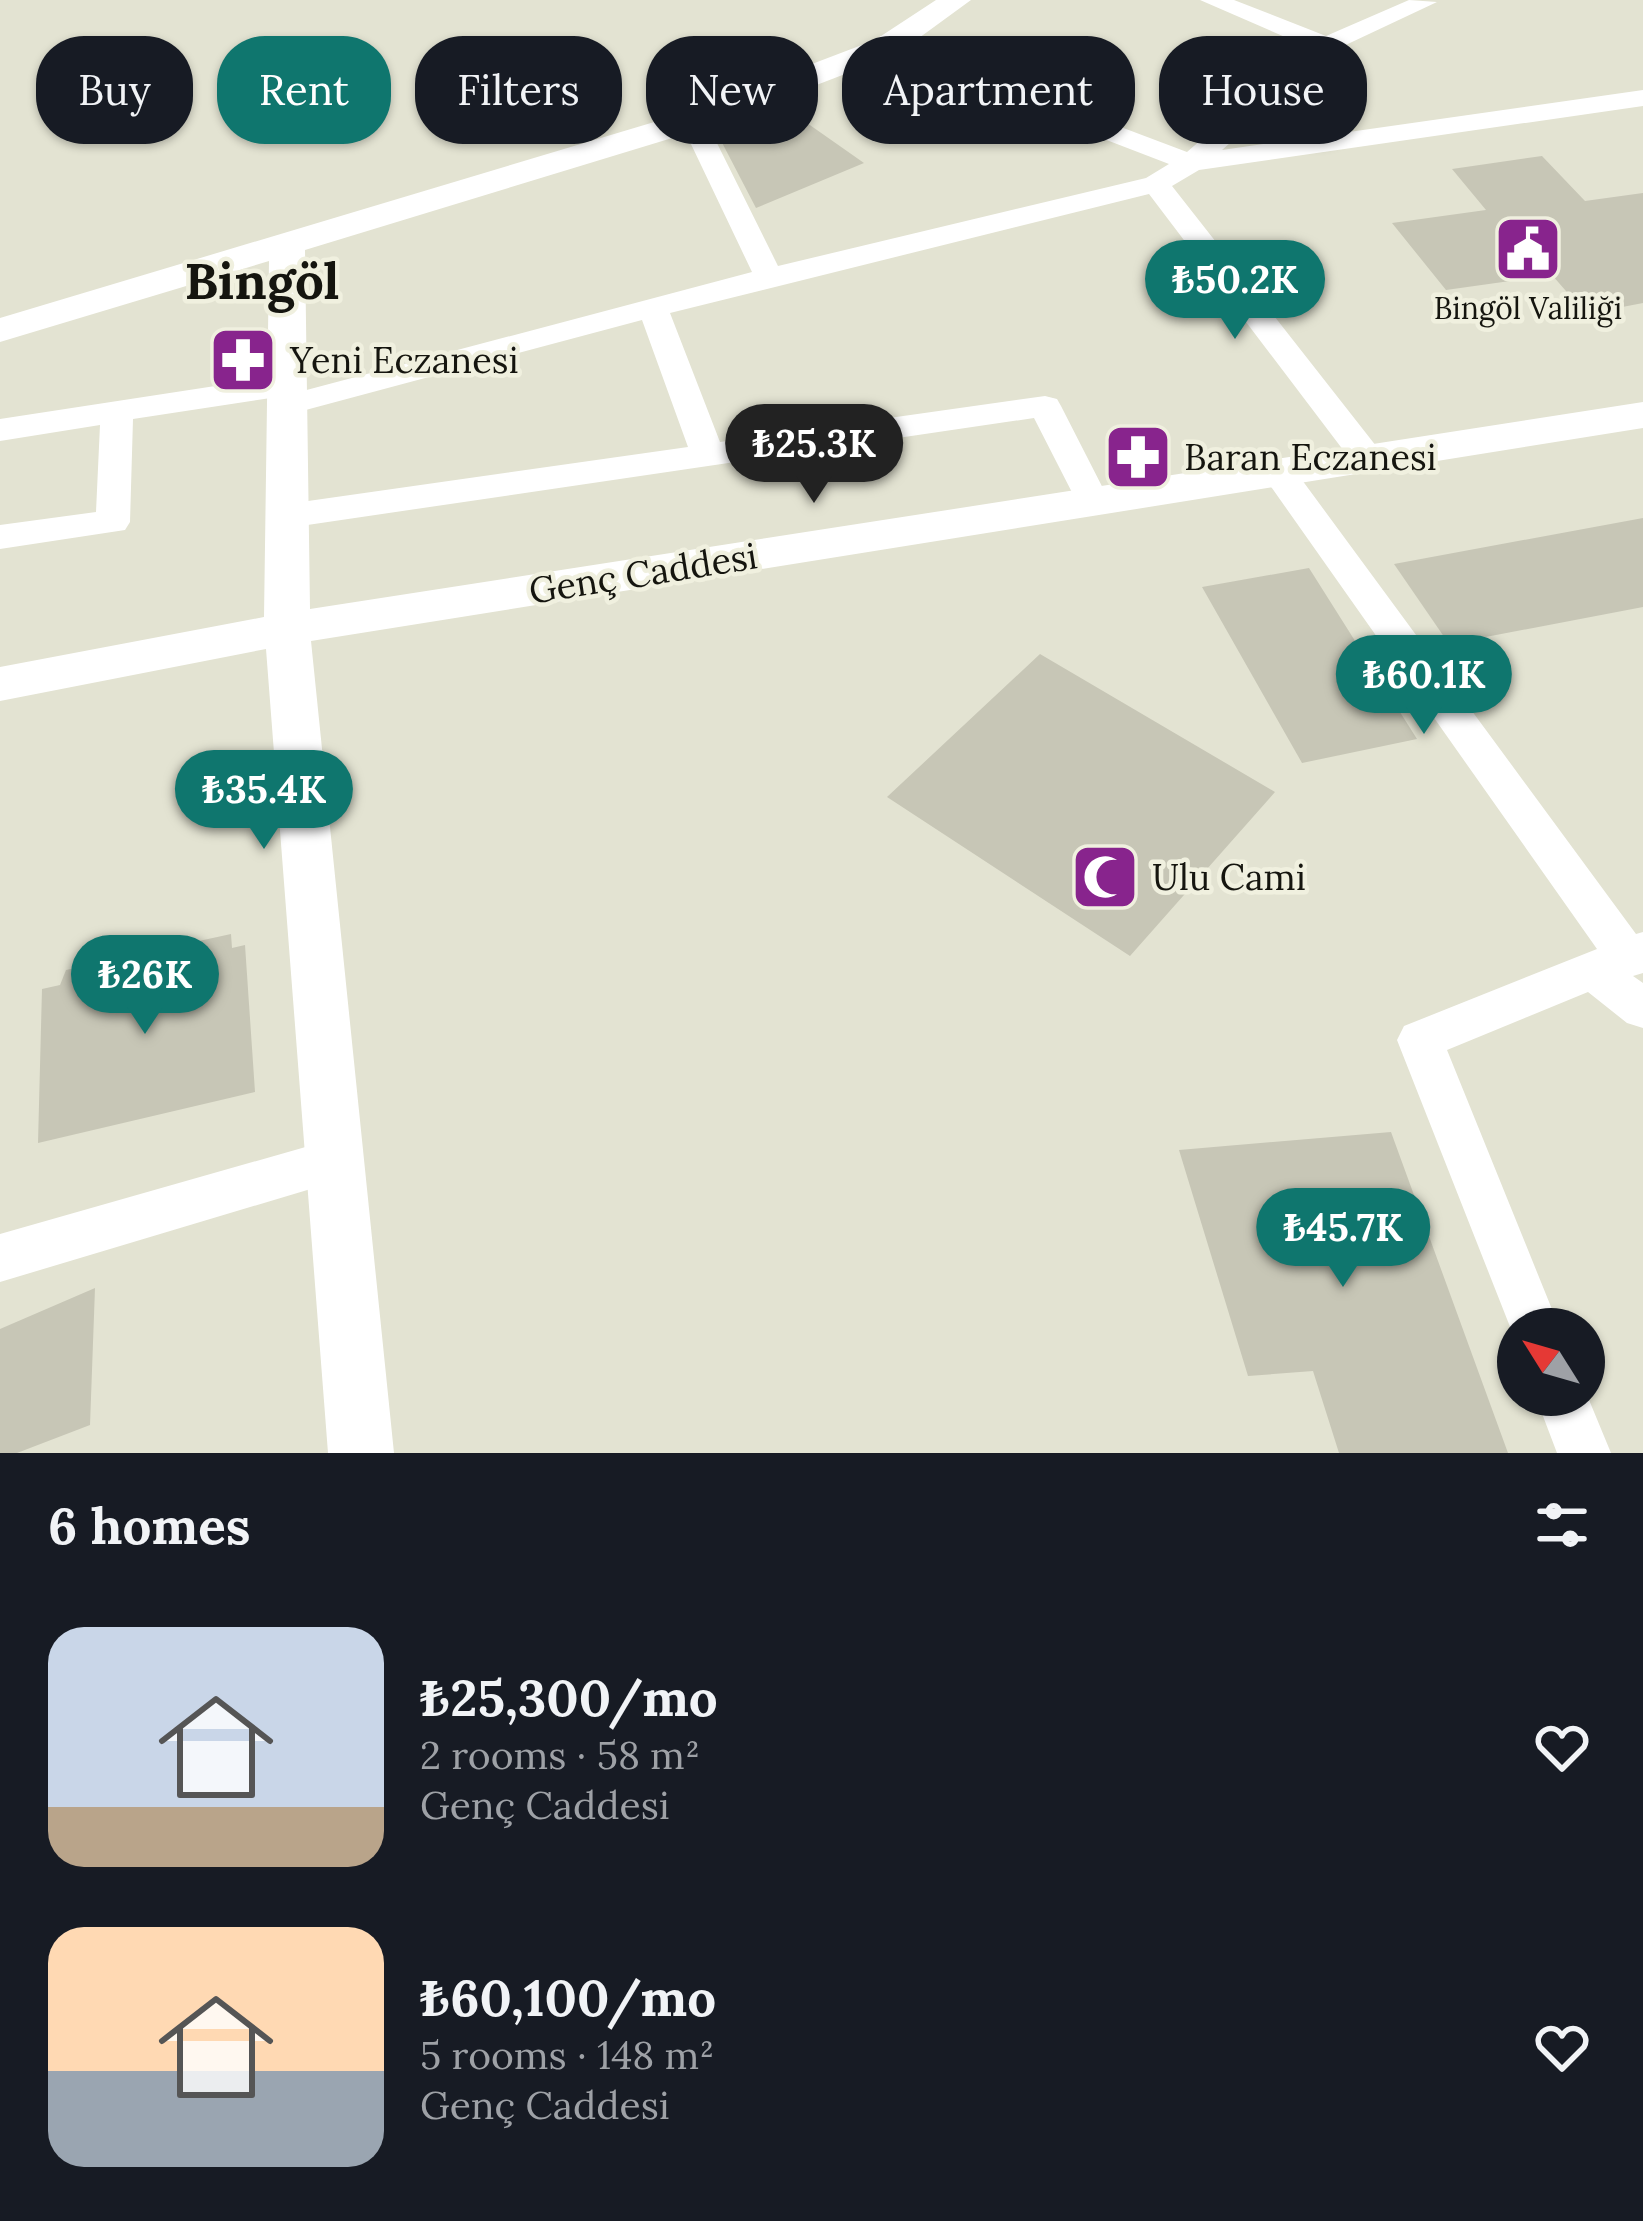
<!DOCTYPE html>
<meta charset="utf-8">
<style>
:root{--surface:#171b24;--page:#20242c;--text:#f1f3f6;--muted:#9ea1a6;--accent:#0f766e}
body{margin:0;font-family:Lora,serif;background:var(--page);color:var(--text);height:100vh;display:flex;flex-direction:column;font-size:45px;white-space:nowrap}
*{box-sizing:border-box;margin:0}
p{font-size:39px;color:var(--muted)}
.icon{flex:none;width:66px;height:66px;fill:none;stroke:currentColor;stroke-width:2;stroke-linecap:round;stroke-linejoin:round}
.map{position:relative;height:1453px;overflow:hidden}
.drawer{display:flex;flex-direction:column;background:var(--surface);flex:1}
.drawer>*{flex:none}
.banner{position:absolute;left:36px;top:36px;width:1572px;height:108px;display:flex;gap:24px}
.needle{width:78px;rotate:307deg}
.tools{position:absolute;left:1497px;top:1308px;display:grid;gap:24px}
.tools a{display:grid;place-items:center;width:108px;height:108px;border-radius:50%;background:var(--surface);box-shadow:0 3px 9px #0004;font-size:60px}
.price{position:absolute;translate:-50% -102px;padding:0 27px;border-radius:42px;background:var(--accent);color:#fff;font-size:39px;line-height:78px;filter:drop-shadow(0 3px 6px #0008)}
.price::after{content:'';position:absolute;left:50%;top:72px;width:36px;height:27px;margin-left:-18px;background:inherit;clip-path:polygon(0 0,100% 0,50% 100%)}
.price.current{background:#222;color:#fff}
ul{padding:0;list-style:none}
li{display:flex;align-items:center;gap:36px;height:300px;padding:0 48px}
li span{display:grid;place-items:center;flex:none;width:336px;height:240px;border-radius:36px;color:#555}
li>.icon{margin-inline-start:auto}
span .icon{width:144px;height:144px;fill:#fffc;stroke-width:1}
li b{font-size:51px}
h2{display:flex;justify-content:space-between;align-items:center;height:144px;padding:0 48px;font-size:51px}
.chip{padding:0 42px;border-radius:48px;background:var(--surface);box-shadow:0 3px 9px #0004;font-size:42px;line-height:108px}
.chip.current{background:var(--accent);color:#fff}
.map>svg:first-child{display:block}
.building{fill:#c7c6b6}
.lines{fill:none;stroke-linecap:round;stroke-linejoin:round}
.minor{fill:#fff;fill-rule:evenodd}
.tertiary{fill:#fff;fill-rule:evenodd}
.labels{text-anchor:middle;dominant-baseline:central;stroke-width:9;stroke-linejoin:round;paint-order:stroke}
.far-poi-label{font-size:30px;fill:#15150f;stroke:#f0f0df}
.poi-label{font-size:36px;fill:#15150f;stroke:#f0f0df;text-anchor:start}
.street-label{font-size:36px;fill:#15150f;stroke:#f0f0df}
.far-town-label{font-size:51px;font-weight:bold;fill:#15150f;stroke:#f0f0df}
</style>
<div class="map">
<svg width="1643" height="1453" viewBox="0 0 1643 1453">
<rect width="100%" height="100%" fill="#e3e3d2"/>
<!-- building -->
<path class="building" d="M787,109L864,163L756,208L717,133Z
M1542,156L1585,201L1643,193V303L1586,314L1552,275L1446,290L1392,223L1486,210L1452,169Z
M1643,518V607L1449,644L1394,564Z
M1309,568L1417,739L1302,763L1202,587Z
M1040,654L1275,792L1130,956L887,797Z
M231,934L232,948L245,945L255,1092L38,1143L42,989L60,985L66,970Z
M1391,1132L1508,1453H1339L1313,1371L1248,1376L1179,1150Z
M95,1288L90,1425L17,1453H0V1329Z"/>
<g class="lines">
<!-- minor -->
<path class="minor" d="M1200,0H1234L1326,36L1409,0L1437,2L1335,50L1222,150L1643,90V106L1199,170L1172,186L1380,451L1385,459L1380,467H1356L1149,194L670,313L720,442L1045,396L1057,399L1061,406L1110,502L1105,510H1081L1034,418L287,528L275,524L270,516L275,508L287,504L688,447L642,320L287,415L275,412L271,405L284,396L133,419L130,522L125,530L0,549V525L96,512L100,425L0,441V419L287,375L298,378L303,385L299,392L752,272L680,121L683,115H703L706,121L778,266L1146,178L1169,164L877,52L873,47L886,39L895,42L1187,152L1308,47Z
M1279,462L1291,465L1636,934L1643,932V973L1633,976L1643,983V1028L1627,1023L1588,992L1447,1050L1560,1329H1518V1347L1397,1040L1404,1026L1597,949L1267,481L1262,473L1267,465Z
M337,1138L354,1144L361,1160L354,1176L0,1282V1234Z
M1584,1387L1587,1395L1611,1453H1557L1535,1395H1584Z"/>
<!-- tertiary -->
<path class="tertiary" d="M936,0H971L897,54L705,128L305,250L310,609L1643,402V428L311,641L394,1453H328L266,649L0,701V667L264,617L269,261L0,342V318L681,114L875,40Z"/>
</g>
<!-- icons -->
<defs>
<g id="civic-square" transform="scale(3.45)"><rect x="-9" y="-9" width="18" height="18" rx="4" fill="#88248d" stroke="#f0f0df"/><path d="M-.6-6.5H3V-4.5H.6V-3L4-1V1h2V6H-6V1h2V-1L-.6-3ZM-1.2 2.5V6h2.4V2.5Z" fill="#fff"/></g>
<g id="pharmacy-square" transform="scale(3.45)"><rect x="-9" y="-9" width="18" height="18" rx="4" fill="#88248d" stroke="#f0f0df"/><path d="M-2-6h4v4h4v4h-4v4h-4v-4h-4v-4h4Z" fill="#fff"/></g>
<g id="mosque-square" transform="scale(3.45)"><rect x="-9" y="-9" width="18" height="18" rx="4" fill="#88248d" stroke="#f0f0df"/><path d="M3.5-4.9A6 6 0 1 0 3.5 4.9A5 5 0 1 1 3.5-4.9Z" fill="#fff"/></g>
</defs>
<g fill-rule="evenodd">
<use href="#civic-square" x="1528" y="249"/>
<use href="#pharmacy-square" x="243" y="360"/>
<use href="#pharmacy-square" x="1138" y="457"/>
<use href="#mosque-square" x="1105" y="877"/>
</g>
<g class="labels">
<!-- far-poi labels -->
<g class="far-poi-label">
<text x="1528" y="308">Bingöl Valiliği</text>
</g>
<!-- poi labels -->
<g class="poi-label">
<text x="290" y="360">Yeni Eczanesi</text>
<text x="1184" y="457">Baran Eczanesi</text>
<text x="1152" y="877">Ulu Cami</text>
</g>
<!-- street labels -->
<g class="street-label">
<text transform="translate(643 573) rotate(-9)">Genç Caddesi</text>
</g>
<!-- far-town labels -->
<g class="far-town-label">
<text x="262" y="280">Bingöl</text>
</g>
</g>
</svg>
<div class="tools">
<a><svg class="needle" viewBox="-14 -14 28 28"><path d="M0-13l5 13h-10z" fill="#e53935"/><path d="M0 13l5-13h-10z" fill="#9ea1a6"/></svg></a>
</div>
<b class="price" style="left:1235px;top:342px">₺50.2K</b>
<b class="price current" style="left:814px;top:506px">₺25.3K</b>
<b class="price" style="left:1424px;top:737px">₺60.1K</b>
<b class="price" style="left:264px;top:852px">₺35.4K</b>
<b class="price" style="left:145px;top:1037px">₺26K</b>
<b class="price" style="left:1343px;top:1290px">₺45.7K</b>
<div class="banner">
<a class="chip">Buy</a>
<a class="chip current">Rent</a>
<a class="chip">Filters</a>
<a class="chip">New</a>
<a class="chip">Apartment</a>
<a class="chip">House</a>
</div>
</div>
<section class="drawer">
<h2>6 homes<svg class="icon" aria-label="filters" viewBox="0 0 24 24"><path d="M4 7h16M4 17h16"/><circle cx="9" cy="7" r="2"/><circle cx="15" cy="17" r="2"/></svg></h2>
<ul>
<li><span style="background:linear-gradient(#c9d6e8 75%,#b9a48a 0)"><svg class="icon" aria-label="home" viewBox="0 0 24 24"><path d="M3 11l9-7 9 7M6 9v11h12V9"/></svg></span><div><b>₺25,300/mo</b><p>2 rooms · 58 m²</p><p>Genç Caddesi</p></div><svg class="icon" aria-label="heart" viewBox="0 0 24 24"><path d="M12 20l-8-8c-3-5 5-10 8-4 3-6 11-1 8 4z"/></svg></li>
<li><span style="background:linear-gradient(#ffd9b3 60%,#9aa5b1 0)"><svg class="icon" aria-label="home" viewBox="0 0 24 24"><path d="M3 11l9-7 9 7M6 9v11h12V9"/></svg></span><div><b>₺60,100/mo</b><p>5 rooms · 148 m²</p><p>Genç Caddesi</p></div><svg class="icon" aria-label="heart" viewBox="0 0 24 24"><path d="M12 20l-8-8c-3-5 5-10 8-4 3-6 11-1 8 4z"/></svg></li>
</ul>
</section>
